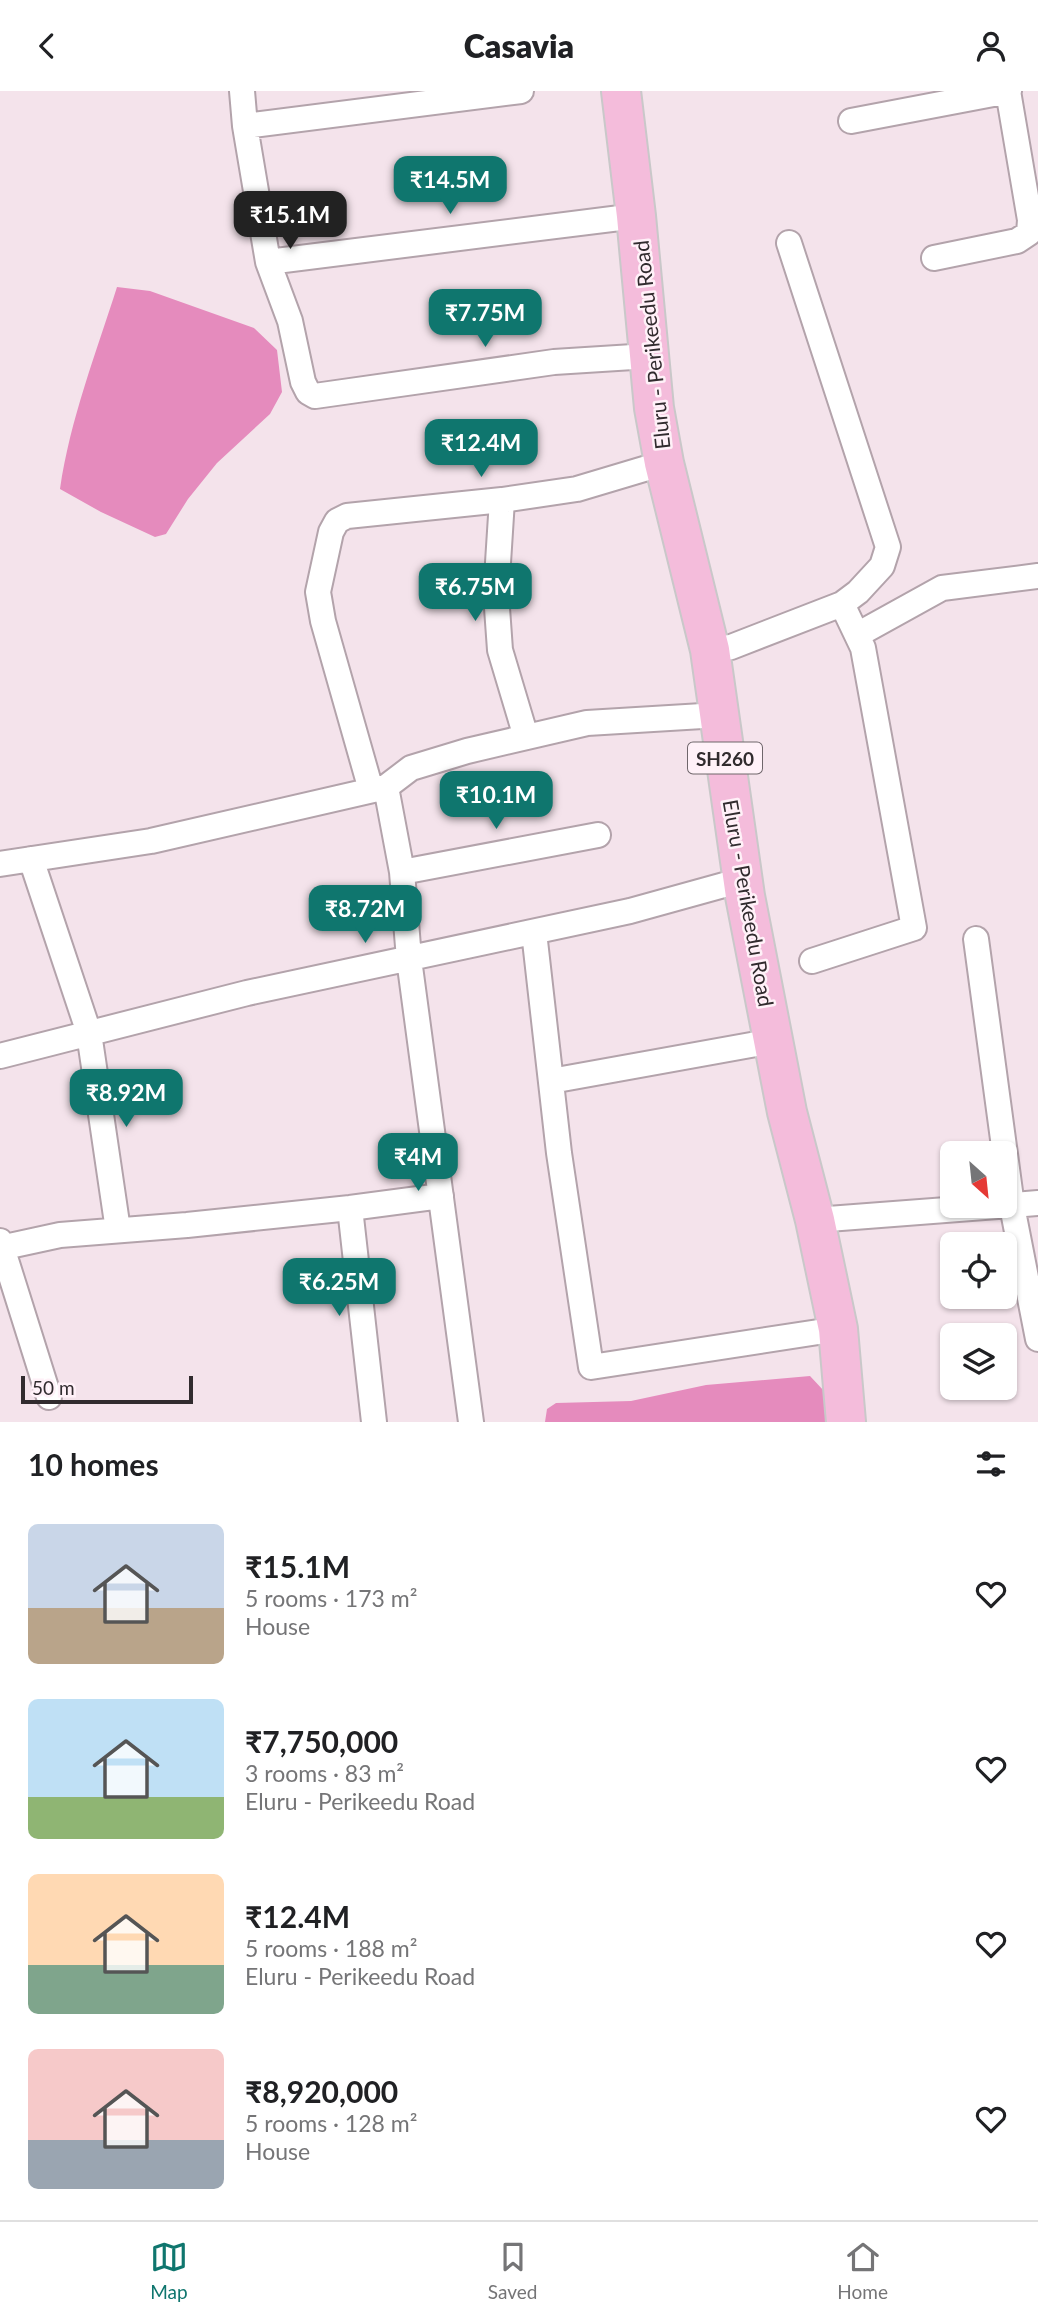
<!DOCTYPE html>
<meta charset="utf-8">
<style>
:root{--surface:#fff;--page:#f2f2f2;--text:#202124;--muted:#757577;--line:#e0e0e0;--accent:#0f766e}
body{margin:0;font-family:Lato,sans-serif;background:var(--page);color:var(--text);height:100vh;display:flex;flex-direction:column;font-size:26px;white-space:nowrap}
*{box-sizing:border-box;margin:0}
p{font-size:23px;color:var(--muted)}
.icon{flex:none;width:38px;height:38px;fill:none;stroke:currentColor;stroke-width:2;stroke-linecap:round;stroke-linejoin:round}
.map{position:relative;height:1331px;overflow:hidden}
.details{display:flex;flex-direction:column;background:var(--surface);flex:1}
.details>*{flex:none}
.needle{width:46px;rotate:153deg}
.fabs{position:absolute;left:940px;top:1050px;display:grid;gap:14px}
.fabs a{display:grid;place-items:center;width:77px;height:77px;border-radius:10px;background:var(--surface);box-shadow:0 2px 5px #0004;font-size:35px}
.scale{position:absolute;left:21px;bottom:18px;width:172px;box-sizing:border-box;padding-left:7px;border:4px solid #312b2e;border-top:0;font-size:19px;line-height:24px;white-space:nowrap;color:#312b2e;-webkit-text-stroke:5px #fff1f8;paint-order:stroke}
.price{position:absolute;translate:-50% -60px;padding:0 16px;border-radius:14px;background:var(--accent);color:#fff;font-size:23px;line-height:46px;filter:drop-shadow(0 2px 4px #0008)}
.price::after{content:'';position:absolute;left:50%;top:42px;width:21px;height:16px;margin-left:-10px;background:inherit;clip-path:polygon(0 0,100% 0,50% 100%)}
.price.on{background:#222;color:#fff}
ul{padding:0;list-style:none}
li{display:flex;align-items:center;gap:21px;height:175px;padding:0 28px}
li span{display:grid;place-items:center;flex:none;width:196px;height:140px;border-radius:10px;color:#555}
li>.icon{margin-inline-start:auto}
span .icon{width:84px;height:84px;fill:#fffc;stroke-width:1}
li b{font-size:30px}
h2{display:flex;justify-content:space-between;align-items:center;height:84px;padding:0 28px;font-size:30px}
header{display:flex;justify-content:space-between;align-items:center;height:91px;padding:0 28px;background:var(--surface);font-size:32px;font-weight:800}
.dock{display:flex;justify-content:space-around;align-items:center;height:98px;border-top:2px solid var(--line);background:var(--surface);font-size:19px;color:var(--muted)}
.dock a{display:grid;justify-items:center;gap:4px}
.dock .on{color:var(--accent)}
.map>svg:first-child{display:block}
.water{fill:#e58bbd}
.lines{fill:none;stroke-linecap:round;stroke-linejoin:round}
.minor-casing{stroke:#b3a3ab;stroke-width:28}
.primary-casing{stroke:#c9c8c9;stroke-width:42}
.minor{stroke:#fff;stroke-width:24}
.primary{stroke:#f4bcdb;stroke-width:38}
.labels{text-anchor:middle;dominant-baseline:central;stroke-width:5;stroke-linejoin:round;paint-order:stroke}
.shield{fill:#fff1f8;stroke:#6f666b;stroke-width:2}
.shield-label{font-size:19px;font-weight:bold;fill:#312b2e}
.street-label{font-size:21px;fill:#312b2e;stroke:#fff1f8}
</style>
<header><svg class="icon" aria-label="back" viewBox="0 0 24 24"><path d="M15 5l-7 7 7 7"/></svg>Casavia<svg class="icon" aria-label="person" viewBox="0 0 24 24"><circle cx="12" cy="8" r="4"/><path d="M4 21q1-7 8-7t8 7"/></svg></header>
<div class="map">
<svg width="1038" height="1331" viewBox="0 0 1038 1331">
<rect width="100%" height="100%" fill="#f4e3eb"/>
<!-- water -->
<path class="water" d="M117,196L150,200L254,237L277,259L282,301L270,323L217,372L188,408L166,443L155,446L101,421L60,398C70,329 96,262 117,196Z
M810,1285L824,1300L826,1331H545L547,1318L556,1312L631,1310L706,1294Z"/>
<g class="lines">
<!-- minor casing -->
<g class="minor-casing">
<path id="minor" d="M242,0L245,35L268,171L290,230L303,291L308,301L315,305L554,271L649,265
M851,30L1009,0
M245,35L521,0
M934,167L1017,150L1029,142L1030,129L1008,0
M268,171L636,125
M502,409L496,503L500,559L526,646
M857,544L942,497L1038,485
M710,559L731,556L842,513L858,501L882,475L888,456L789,152
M386,696L402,781L409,868L471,1331
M371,699L323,530L318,501L331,441L337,430L347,425L502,409L577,398L664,372
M31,768L89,942L118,1139
M0,773L151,750L386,696L411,677L467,660L587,632L719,624
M402,781L598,744
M534,841L559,1062L591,1276L838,1238
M976,848L1012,1115L1038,1248
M812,870L914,837L863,557L842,513
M0,965L247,902L630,820L742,789
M551,990L773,950
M350,1117L374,1331
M815,1129L1038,1112
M0,1150L49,1306
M0,1157L60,1144L187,1134L350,1117L441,1105"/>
</g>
<!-- primary casing -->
<g class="primary-casing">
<path id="primary" d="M621,0L636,125L654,317L664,372L710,559L745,805L787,1021L815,1129L838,1238L846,1331"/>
</g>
<!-- minor -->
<use href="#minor" class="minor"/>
<!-- primary -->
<use href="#primary" class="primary"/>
</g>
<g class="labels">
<!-- shield labels -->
<rect class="shield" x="688" y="651.5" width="74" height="31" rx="5"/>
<g class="shield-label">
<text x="725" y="667">SH260</text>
</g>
<!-- street labels -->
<g class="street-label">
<text transform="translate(651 254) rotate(-96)">Eluru - Perikeedu Road</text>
<text transform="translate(749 812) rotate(80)">Eluru - Perikeedu Road</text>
</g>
</g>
</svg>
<div class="fabs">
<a><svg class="needle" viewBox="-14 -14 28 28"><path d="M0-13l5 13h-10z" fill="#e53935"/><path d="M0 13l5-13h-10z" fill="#757577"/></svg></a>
<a><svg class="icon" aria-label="locate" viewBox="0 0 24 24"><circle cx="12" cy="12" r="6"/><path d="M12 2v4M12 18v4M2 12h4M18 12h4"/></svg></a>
<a><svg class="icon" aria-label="layers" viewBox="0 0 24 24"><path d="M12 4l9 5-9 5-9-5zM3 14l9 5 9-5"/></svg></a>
</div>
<div class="scale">50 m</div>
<b class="price" style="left:450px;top:125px">₹14.5M</b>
<b class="price on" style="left:290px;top:160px">₹15.1M</b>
<b class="price" style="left:485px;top:258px">₹7.75M</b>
<b class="price" style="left:481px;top:388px">₹12.4M</b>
<b class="price" style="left:475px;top:532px">₹6.75M</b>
<b class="price" style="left:496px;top:740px">₹10.1M</b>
<b class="price" style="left:365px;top:854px">₹8.72M</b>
<b class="price" style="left:126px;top:1038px">₹8.92M</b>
<b class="price" style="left:418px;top:1102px">₹4M</b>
<b class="price" style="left:339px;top:1227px">₹6.25M</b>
</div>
<section class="details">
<h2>10 homes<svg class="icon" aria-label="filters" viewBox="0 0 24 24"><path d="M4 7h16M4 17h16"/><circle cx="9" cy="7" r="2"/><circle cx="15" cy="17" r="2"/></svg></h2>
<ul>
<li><span style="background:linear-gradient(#c9d6e8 60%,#b9a48a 0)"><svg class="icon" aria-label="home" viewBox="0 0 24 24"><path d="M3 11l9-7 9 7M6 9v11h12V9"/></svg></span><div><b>₹15.1M</b><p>5 rooms · 173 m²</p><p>House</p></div><svg class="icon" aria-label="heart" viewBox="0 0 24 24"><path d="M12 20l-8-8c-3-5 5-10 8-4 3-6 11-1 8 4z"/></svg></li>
<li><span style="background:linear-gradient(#bfe0f5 70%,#8fb573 0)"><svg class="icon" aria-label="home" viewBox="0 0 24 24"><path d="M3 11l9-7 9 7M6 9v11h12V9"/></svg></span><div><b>₹7,750,000</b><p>3 rooms · 83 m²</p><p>Eluru - Perikeedu Road</p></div><svg class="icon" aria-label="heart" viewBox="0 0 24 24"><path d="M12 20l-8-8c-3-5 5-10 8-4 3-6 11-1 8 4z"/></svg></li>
<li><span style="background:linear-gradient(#ffd9b3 65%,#7fa58c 0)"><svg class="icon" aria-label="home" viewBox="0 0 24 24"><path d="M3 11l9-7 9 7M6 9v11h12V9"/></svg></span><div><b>₹12.4M</b><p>5 rooms · 188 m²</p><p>Eluru - Perikeedu Road</p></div><svg class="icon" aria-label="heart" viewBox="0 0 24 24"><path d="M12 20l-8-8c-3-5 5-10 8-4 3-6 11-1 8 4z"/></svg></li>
<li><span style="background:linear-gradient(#f6c9c9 65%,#9aa5b1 0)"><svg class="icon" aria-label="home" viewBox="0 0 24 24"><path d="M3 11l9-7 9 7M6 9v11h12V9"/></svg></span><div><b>₹8,920,000</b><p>5 rooms · 128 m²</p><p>House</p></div><svg class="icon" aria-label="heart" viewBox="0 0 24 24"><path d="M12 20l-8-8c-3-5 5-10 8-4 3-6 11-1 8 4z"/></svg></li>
</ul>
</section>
<nav class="dock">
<a class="on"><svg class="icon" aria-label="map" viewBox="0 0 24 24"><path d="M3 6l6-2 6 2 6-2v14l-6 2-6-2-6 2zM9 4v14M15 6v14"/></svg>Map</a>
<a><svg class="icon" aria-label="saved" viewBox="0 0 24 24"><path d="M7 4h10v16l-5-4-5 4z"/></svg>Saved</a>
<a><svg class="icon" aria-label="home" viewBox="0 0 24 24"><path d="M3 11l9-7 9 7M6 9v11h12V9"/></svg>Home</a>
</nav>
